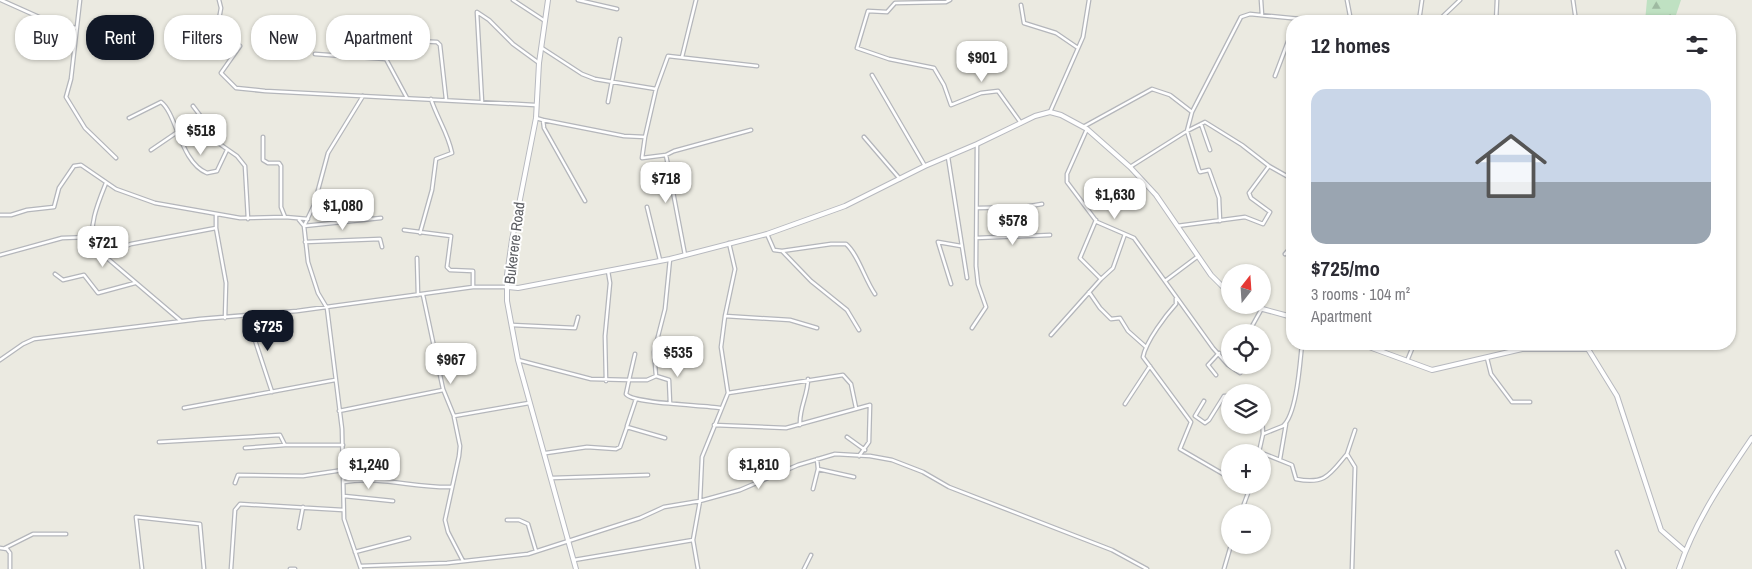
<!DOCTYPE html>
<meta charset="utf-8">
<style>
:root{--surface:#fff;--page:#f2f2f3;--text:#2b2b33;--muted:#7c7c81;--accent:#111827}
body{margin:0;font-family:"Archivo Narrow",sans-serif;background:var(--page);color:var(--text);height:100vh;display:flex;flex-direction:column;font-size:19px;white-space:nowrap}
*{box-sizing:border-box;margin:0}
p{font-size:16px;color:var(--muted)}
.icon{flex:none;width:28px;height:28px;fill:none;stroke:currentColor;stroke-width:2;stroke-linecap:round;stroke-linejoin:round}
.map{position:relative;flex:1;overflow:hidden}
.sheet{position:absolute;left:1286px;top:15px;width:450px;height:335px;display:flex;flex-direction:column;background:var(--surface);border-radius:20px;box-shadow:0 1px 4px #0004}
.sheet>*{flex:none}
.hud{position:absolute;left:15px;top:15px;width:475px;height:45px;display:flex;gap:10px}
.needle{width:32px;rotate:17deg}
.tools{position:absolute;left:1221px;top:264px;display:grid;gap:10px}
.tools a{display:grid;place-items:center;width:50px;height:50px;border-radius:50%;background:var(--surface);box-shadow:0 1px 4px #0004;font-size:25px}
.price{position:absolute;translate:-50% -42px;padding:0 11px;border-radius:10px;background:#fff;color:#222;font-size:16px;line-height:32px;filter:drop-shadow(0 1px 2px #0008)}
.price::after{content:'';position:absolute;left:50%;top:30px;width:15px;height:11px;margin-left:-8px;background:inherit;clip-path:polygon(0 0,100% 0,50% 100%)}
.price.current{background:var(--accent);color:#fff}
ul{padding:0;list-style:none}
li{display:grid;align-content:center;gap:10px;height:265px;padding:0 25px}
li span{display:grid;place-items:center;height:155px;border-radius:15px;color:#555}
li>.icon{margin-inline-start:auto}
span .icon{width:90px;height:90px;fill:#fffc;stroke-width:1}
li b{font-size:21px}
h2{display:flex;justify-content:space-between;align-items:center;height:60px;padding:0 25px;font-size:21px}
.chip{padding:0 18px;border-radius:20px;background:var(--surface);box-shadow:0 1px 4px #0004;font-size:18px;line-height:45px}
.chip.current{background:var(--accent);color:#fff}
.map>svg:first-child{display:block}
.forest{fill:url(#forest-firs)}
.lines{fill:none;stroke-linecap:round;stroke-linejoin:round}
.street-casing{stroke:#b4b6bb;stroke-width:5}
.secondary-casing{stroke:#b7b9bf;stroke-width:6}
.street{stroke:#fff;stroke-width:2.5}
.secondary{stroke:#fff;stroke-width:4}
.labels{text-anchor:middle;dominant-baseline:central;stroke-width:4;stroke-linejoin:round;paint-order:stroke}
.street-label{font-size:15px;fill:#5a5c61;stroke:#fff}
</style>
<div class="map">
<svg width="1752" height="569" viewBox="0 0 1752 569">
<defs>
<pattern id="forest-firs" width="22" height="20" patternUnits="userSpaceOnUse" patternTransform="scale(1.25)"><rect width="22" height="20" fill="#bfe1c2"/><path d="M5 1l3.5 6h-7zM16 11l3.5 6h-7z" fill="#9ebaa1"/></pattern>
</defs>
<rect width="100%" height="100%" fill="#ebeae1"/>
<!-- forest -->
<path class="forest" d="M1647,0H1681L1674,21H1645Z"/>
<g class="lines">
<!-- street casing -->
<g class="street-casing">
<path id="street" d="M1,0L50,22L76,28
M80,0L71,79L66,97L85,128L116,158
M219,0L221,8L218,25L240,46L221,73L236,88L265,91L535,105
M513,0L545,21
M578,0L617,9
M950,0L946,2L895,3L887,12L868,11L857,48L889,59L934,68L944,85L951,105L981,93L998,91L1021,123
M1261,0L1262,15
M1347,0L1351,21
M1573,0L1576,21
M1021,5L1024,23L1056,33L1078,48
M1419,21L1422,0
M1438,21L1460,0
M1496,21L1497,0
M542,48L582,74L595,79L656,89L645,137
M315,54L386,59L407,98
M682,57L696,0
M386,59L384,47L387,44L414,41L437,42L440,45L446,99
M872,75L925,166
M1275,76L1292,31
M656,89L668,56L757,66
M482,102L477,12L489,20L513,44L539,63
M608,102L620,39
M193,106L205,122L214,140L237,156L245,166L248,219
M1050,112L1083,37L1089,0
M129,118L161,102C177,114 180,162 207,173L217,171L227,150
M536,118L543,120L544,128L585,201
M543,120L624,136L645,137L642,158L666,155L685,255
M1201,124L1210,150
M1083,127L1152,89L1170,95L1192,112
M1087,129L1067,174V182L1097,222L1134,238L1213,348L1228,365L1240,373L1248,365
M263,137V160L268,163H279L281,166V207L285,217
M864,137L900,179
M151,150L176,133
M666,155L674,151L751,130
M948,157L967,278
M1130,167L1187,131L1205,122L1242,145L1269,166L1292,179
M106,183C98,203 88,226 94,247L181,321
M647,207L660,260
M977,208L1024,207L1042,204
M0,215H11L27,210L54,207L59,188L74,166L81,165L116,189L155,203L240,218L285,217L308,219
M216,215V228L226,283L225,318
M299,220L304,226L381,218
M1220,221L1219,198L1209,170L1200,172L1199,170L1187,131L1192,112L1241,17L1250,14L1321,21
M1177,226L1245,217L1263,224L1270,212L1251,198L1249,193L1269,166
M404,230L451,236L447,267L450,270L473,271V287
M420,233L432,190L436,159L452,153C448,133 437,118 431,99
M767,234L774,250L782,251L811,281L847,310L859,330
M976,238L1050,235
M305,242L380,239L382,247
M782,251L831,244H846C858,254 865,280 875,294
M1285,254L1292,246
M0,255L62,238L91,237
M103,255L131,244L216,228
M417,258L418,295
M670,259L665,309L654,352L656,376L647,380H629L626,394C633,404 704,405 720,408
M55,274L63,280L84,275L98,293L135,283
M1101,279L1113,268L1125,234
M1165,281L1197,257
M951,284L938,242L961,246
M1089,292L1100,308L1111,319L1120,318L1128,331L1146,347
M423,295L443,389L454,416L529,403
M1176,298V304C1166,315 1146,341 1143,357L1191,422L1180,449L1230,478
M249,315L250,325L272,392
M725,316L790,320L817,328
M1290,316L1292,311
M512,325L575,328L578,317
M972,328L986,307L978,284L976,266L977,144
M1251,332V328L1261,310
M1051,335L1101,279L1080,258L1096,220
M1579,347L1583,344
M1487,358L1491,374L1512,402H1530
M0,360L23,344L34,339L200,319L297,311L473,287H506
M518,360L591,379L629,380L635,354
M1407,361L1414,344
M1216,375L1208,365L1219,353
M656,376L669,380L670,403
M606,381L605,336L610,283L608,271
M728,393L843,375L851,384L856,408
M1204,401L1195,416L1205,423L1209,420L1224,396H1230
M1125,404L1150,366
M184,408L335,380
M339,411L443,390
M454,417L460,446L459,456L445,520L448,532L463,561
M1262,417L1263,434
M714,425L786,428L870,405L869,442L859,456
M800,425C799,408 808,395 808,379
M627,426L636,399
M847,437L865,450
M159,442L280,435L285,445
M245,448L285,445H343
M1259,452L1263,434L1283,426C1297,414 1300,362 1302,344
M546,453L587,447L616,449L620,447L627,427L665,438
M1262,453L1292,465L1296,479C1326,485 1330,474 1347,454
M1280,459L1286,424
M818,469L854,477
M552,478L648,475
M344,482C380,476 415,488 451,487
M235,483L238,475L303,476L343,470
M1241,485L1250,490
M813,489L818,469L817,459
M344,496L393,501
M1241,512L1251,485
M507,520H519L528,524L536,551
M299,528L303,507
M693,540L698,569
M0,548L7,549L10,553V569
M5,548L33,534H66
M355,552L409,538
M1617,552L1624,569
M574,560L693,540L700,501L702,457L728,393L721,347L725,316L735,269L729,243
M360,566L447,563L528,554L640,518L664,507L700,501L740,490L798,465L835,454L870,456L892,460L923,472L949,487L1112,550L1147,569
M142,569L136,517L200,524L204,569
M231,569L235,510L240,504L343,510
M290,569H295
M361,569L344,519L342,429L327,308L318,293L308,262L304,226L314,205L328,153L363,96
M804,569L811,555
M1224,569L1231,545
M1352,569L1355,467L1347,454L1355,430"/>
</g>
<!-- secondary casing -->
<g class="secondary-casing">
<path id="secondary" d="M548,0L539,63L536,118L512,240L507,275V301L518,360L576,569
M507,287L518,288L670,259L767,234L845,206L925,166L977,144L1035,116L1050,112L1061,115L1087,129L1130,167L1156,195L1211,275L1230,294
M1248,305L1292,317
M1361,344L1432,370L1522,349H1588L1617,396L1661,530L1685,551
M1679,569C1695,521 1724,479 1752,438"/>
</g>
<!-- street -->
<use href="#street" class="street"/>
<!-- secondary -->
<use href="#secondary" class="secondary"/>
</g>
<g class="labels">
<!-- street labels -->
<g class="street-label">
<text transform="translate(514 243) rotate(-83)">Bukerere Road</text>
</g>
</g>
</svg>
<div class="tools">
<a><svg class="needle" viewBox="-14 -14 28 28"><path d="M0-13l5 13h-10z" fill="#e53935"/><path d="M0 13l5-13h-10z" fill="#7c7c81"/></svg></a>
<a><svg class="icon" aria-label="locate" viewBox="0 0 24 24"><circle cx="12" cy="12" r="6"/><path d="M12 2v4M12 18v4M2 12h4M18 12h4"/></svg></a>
<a><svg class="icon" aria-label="layers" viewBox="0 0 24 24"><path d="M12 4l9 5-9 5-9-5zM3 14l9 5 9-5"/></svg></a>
<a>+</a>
<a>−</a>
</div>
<b class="price" style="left:982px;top:83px">$901</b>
<b class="price" style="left:201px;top:156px">$518</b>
<b class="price" style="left:666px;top:204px">$718</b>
<b class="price" style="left:1115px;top:220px">$1,630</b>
<b class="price" style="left:343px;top:231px">$1,080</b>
<b class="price" style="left:1013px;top:246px">$578</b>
<b class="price" style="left:103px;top:268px">$721</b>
<b class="price current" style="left:268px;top:352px">$725</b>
<b class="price" style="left:678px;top:378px">$535</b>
<b class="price" style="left:451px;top:385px">$967</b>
<b class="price" style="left:369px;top:490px">$1,240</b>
<b class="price" style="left:759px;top:490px">$1,810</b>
<div class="hud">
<a class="chip">Buy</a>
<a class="chip current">Rent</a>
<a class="chip">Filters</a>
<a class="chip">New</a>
<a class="chip">Apartment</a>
</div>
<section class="sheet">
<h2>12 homes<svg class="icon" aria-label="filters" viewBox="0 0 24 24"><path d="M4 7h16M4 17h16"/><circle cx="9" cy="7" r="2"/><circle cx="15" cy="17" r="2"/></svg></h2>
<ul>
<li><span style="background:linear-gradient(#c9d6e8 60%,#9aa5b1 0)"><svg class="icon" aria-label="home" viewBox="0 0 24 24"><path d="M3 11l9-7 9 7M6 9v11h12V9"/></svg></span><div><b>$725/mo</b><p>3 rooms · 104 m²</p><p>Apartment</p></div></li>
</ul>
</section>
</div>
